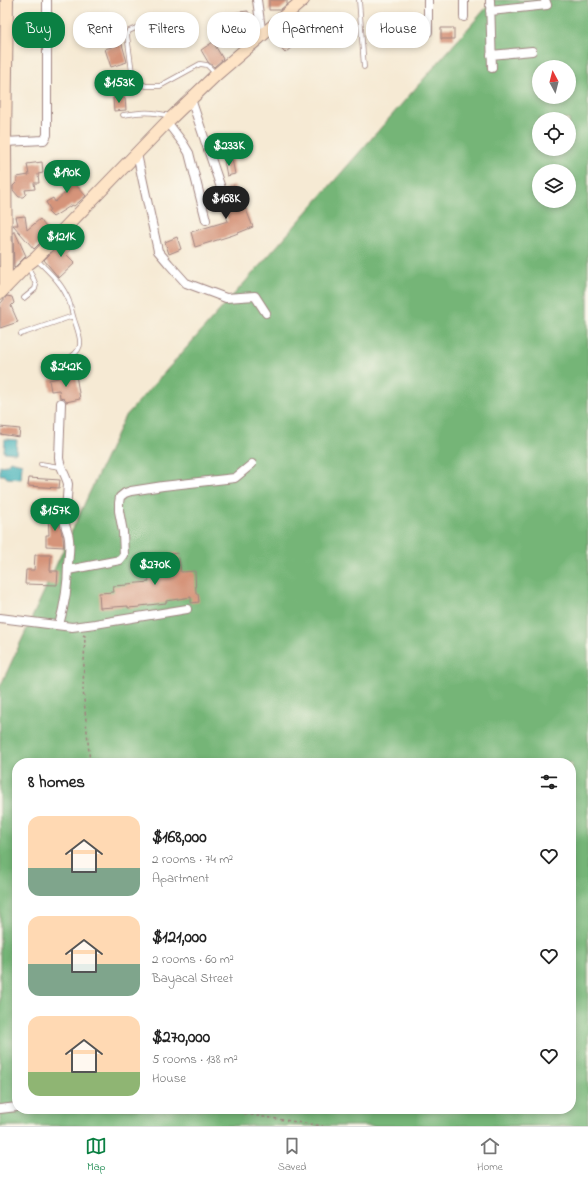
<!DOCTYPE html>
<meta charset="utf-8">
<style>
:root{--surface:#fff;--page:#f2f2f2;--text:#222;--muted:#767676;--line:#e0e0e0;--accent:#0b8043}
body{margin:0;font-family:"Indie Flower",sans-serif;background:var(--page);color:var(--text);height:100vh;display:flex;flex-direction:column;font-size:15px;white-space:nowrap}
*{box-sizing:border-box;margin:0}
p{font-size:13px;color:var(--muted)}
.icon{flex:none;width:22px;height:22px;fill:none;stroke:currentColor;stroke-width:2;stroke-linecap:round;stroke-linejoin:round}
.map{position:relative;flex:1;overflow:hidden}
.details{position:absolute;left:12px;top:758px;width:564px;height:356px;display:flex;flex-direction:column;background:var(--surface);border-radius:16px;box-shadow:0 2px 6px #0003}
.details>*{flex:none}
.top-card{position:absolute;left:12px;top:12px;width:564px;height:36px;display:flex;gap:8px}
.needle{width:26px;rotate:353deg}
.buttons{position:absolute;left:532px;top:60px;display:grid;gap:8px}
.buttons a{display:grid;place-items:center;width:44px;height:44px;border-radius:50%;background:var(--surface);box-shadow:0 2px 6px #0003;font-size:20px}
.price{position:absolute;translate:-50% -34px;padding:0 9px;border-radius:14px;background:var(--accent);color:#fff;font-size:13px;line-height:26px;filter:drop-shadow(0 1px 2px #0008)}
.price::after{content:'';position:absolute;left:50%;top:24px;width:12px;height:9px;margin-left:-6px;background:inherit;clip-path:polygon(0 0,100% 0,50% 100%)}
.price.active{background:#222;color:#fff}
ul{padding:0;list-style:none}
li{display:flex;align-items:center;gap:12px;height:100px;padding:0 16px}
li span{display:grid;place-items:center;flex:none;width:112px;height:80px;border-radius:12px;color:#555}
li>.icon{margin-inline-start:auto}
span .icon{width:48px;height:48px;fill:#fffc;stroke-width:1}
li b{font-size:17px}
h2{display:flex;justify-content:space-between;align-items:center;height:48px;padding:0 16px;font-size:17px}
.pill{padding:0 14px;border-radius:16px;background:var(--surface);box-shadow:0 2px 6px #0003;font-size:14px;line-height:36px}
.pill.active{background:var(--accent);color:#fff}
.dock{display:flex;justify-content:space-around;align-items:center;height:56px;border-top:1px solid var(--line);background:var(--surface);font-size:11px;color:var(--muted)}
.dock a{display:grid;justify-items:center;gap:2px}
.dock .active{color:var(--accent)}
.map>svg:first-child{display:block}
.forest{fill:#74b577;stroke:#5f6a51;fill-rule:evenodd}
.water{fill:#3fb0b8;stroke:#446872}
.building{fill:#d5947a}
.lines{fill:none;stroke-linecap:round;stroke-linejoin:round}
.lane-casing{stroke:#a08480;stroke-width:5.5}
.street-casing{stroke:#a08480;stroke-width:10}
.secondary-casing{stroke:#a08480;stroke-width:14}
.path{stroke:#a08480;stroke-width:1.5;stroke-dasharray:3 3;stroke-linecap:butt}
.lane{stroke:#fff;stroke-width:4}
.street{stroke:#fff;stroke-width:8}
.secondary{stroke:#fee4c6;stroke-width:12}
</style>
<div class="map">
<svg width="588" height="1126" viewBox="0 0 588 1126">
<rect width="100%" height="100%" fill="#fbf7ec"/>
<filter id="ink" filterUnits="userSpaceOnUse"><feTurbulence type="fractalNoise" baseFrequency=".025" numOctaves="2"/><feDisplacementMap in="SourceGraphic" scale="8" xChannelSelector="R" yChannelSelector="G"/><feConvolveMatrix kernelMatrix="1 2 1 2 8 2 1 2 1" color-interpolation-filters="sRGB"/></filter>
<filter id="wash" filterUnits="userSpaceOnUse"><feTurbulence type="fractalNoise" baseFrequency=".012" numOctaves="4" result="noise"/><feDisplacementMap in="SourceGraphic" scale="16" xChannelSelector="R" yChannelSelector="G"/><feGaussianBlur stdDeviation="0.9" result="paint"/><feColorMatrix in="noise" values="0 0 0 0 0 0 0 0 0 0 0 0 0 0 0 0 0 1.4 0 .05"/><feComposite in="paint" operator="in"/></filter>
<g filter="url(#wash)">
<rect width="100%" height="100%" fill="#f6ead4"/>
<!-- forest -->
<path class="forest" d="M493,0H588V1126H0V687L124,418L278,245ZM539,67H569V97H539ZM539,119H569V149H539ZM539,171H569V201H539ZM17,763H571V1109H17Z"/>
<!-- water -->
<path class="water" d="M5,439L17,440L16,453L4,452Z
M10,461L22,464L21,479L7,478L4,475H0V466L7,465Z"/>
<g id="blocks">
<!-- building -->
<path class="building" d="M269,0H287V4L280,10H269Z
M248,11L250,24L233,27L231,13Z
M441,28H454V39H441Z
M282,34L293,46L285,53L274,41Z
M213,42L223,59L214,67L208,62L201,50Z
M122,44L127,62L111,67L105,49Z
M113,98H125L126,110L114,111Z
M232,159L235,174L227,176L224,160Z
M42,162L43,173L38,174L39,183H34L35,189L25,190L26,194L23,197H19L13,190V186L17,182V177L29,175L27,164Z
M73,167L79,181L74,183L86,196L74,206L72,205L53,217L48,212L50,209L46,202L53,198L55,202L67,191L60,172Z
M234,185L238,195H239L245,207L253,227L233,235L195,247L191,232L228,221L216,192L223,193L225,191L226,188Z
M25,216L27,230L40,219L50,233L34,249L13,225H18L16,217Z
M13,232H15L26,256L14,268Z
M66,237L74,247L66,254L75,263L59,278L44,260Z
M177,237L181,249L169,254L165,242Z
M7,296L12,297L14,303L11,306L18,322L0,328V304Z
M76,375L80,399L66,402L64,399L60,398L59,390L51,391L49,380L58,378V377Z
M0,427L20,429L19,437L0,434Z
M29,478L60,480L59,488L28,486Z
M32,504H41L42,515L33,516Z
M60,514V525L62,535H63V538L64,547L46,546V535H49L48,515Z
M178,553L181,572L195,571L196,594H198L199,602L191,603V597L166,601V603L140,606V607L128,608V606L100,608L99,593L114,592L113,586L127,585V584L149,582L146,560L163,557L162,555Z
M35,555H51L50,571H58L57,585L25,584L26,570H34Z"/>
</g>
</g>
<g filter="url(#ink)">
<use href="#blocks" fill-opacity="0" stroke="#a08480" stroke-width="1"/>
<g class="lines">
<!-- lane casing -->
<g class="lane-casing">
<path id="lane" d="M359,0L364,67
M145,24L129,31L127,35L133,79L146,86H160L200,64L207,65L215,73
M123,115C142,112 150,111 170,116
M37,260C50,273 62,283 69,301C71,307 72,313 74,319C81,341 87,349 63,362
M24,298L35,289L36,285L28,266
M21,334L73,316
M41,464L60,467"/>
</g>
<!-- street casing -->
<g class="street-casing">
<path id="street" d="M257,0L262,36
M428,0V32
M490,0L492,68
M490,11L547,5L545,0
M464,17V0
M491,55L532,51
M191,99L221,188
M167,122L183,143L189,153L206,220
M5,142L44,140L47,135V0
M137,154L158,251L169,264L186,283L226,298L255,296L266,313
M68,570L120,560L124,555L123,532L119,511V503L120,497L125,493L131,491L163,486L235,478L252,464
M0,618L72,627L95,624L187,609
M59,625C65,604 68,585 68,564C69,556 70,547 69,539C69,534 66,530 65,524L68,484C66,475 60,468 59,458L61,403
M0,1109L17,1107"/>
</g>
<!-- secondary casing -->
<g class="secondary-casing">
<path id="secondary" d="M6,287L5,142L7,0
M0,293L28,264L36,258L167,122L217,74L303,0"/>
</g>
<!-- path -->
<path class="path" d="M83,635L85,636L83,689L90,763
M241,1109L245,1114L323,1126"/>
<!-- lane -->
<use href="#lane" class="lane"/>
<!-- street -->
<use href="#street" class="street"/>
<!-- secondary -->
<use href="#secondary" class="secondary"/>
</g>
</g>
</svg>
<div class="buttons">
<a><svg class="needle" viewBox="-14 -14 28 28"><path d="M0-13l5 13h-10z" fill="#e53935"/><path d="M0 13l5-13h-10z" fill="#767676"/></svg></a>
<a><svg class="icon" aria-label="locate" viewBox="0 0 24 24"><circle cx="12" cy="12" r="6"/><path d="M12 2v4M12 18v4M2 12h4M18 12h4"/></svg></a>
<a><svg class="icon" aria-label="layers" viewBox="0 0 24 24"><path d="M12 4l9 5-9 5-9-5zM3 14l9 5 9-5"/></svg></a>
</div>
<b class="price" style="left:119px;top:104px">$153K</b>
<b class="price" style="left:229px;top:167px">$233K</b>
<b class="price" style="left:67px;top:194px">$190K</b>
<b class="price active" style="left:226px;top:220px">$168K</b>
<b class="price" style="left:61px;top:258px">$121K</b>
<b class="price" style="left:66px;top:388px">$242K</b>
<b class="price" style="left:55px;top:532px">$157K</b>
<b class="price" style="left:155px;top:586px">$270K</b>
<div class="top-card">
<a class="pill active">Buy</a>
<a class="pill">Rent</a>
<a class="pill">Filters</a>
<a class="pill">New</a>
<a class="pill">Apartment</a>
<a class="pill">House</a>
</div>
<section class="details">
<h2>8 homes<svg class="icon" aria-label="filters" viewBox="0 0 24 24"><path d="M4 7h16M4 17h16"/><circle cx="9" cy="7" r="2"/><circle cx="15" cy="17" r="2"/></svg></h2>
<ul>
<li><span style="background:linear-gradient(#ffd9b3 65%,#7fa58c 0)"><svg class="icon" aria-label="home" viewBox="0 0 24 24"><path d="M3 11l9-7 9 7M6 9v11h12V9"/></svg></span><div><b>$168,000</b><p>2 rooms · 74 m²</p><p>Apartment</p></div><svg class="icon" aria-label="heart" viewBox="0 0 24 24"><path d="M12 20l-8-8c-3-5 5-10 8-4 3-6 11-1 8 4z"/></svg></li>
<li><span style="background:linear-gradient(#ffd9b3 60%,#7fa58c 0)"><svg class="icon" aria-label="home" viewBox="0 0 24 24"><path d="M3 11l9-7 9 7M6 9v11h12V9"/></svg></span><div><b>$121,000</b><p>2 rooms · 60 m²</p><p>Bayacal Street</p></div><svg class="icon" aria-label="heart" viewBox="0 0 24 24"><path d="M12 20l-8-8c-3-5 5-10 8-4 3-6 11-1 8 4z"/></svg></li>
<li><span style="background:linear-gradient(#ffd9b3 70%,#8fb573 0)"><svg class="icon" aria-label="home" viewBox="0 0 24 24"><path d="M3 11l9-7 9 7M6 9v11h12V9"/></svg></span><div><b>$270,000</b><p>5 rooms · 138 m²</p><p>House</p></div><svg class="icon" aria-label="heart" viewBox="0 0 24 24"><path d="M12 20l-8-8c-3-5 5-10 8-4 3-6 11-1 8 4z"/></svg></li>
</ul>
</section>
</div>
<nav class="dock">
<a class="active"><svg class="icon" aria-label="map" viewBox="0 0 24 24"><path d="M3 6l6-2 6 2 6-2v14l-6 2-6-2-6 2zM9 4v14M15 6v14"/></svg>Map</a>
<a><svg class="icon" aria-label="saved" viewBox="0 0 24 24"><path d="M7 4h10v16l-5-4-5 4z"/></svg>Saved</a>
<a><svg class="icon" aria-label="home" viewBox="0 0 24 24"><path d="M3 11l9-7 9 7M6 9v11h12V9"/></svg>Home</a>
</nav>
